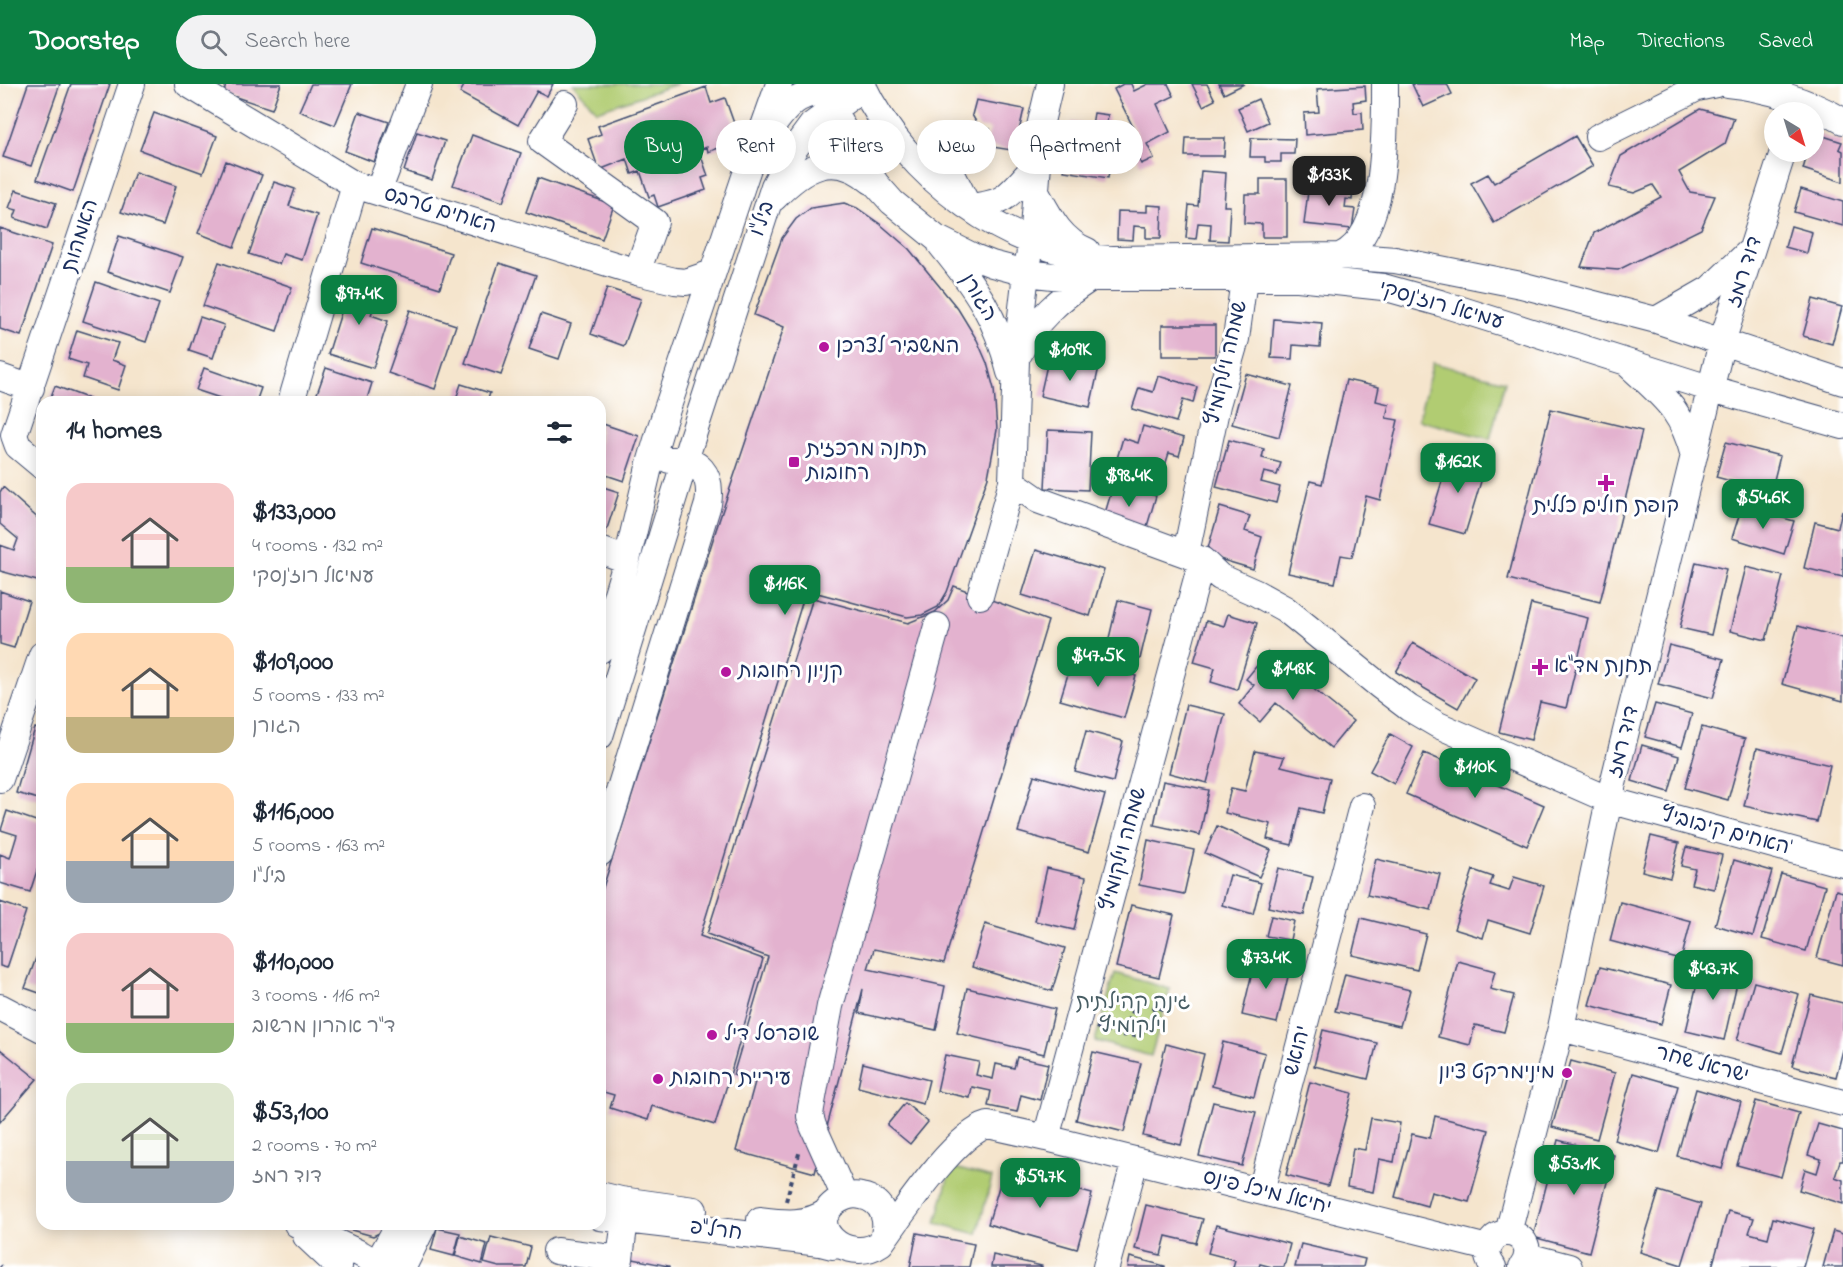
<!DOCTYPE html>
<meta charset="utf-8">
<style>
:root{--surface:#fff;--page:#f2f2f3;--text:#1f2937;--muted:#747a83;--accent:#0b8043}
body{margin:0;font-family:"Indie Flower","Playpen Sans Hebrew",sans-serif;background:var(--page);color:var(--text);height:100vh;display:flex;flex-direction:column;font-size:22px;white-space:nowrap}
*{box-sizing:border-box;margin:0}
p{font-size:20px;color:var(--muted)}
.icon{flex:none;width:33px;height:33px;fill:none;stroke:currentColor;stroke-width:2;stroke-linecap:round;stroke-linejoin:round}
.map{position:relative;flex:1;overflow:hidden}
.details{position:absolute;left:36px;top:312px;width:570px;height:834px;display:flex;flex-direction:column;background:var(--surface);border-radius:18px;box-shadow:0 3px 15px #0003}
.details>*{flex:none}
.guide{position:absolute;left:624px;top:36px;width:570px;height:54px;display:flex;gap:12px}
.needle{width:39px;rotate:142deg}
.fabs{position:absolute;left:1764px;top:18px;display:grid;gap:12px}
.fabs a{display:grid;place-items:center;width:60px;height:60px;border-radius:50%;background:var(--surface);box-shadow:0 3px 15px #0003;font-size:30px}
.price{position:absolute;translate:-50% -51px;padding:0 14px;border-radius:12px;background:var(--accent);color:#fff;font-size:20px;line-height:39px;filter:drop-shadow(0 2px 3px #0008)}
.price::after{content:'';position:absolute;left:50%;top:36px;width:18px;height:14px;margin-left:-9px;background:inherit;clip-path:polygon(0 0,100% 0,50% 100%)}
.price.on{background:#222;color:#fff}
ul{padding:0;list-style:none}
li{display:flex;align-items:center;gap:18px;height:150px;padding:0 30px}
li span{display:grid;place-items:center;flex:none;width:168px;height:120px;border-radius:18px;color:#555}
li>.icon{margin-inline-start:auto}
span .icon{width:72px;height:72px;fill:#fffc;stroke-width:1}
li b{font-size:26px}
h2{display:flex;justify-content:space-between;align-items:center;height:72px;padding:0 30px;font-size:26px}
.chip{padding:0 21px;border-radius:27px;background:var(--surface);box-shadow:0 3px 15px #0003;font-size:21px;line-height:54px}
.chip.on{background:var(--accent);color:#fff}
header{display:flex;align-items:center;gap:36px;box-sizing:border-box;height:84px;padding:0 30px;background:var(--accent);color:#fff}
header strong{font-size:28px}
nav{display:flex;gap:33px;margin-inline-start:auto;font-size:21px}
.search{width:420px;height:54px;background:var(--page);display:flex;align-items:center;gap:15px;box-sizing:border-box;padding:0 21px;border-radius:33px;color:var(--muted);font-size:22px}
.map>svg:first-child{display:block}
.green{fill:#b1cc72;stroke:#667e68;stroke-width:1.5}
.building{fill:#e3b2cf}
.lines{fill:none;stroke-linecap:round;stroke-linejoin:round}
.minor-casing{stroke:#3c4a6f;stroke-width:28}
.path{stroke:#3c4a6f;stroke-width:4;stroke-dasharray:4.5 4.5;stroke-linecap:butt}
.minor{stroke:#fff;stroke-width:26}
.poi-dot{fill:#b5179e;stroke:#fff;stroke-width:2}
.labels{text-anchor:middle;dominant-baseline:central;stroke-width:6;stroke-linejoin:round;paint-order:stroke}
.street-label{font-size:21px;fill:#1b2f5e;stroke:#fff}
.poi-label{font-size:21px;fill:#1b2f5e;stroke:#fff;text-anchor:start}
.park-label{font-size:21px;fill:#485e64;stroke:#fff}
</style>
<header>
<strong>Doorstep</strong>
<div class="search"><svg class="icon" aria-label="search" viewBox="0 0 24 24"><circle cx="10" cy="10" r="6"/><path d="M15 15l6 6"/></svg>Search here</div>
<nav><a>Map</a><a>Directions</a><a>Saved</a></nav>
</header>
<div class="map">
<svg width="1843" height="1183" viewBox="0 0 1843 1183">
<rect width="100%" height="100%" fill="#fff"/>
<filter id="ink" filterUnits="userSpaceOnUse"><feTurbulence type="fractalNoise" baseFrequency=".0167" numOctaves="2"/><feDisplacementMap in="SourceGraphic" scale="12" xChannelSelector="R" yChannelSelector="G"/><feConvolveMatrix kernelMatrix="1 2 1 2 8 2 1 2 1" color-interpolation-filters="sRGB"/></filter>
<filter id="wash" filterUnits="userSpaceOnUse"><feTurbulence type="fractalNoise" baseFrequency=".008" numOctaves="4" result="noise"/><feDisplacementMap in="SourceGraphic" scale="24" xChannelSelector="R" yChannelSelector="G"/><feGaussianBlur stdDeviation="1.35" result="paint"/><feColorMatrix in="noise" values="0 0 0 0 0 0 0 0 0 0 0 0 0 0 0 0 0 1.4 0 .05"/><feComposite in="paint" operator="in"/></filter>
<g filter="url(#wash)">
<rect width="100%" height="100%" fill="#f5e5cd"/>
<!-- green -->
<path class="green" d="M573,0H677L597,27Z
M1433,279L1505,297L1490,355L1418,336Z
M1115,889L1170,905L1151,972L1095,957Z
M951,1083L992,1094L977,1150L936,1139Z"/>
<g id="blocks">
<!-- building -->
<path class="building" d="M28,0H60L31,82L3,73Z
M71,0H110L73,108L37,95Z
M226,0H281L272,25L224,9Z
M311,0H352L335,41L299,27Z
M465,0H553L547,12L537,7L518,41L460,9Z
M1123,0H1131L1134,7L1148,0H1168L1174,12L1157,20L1170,48L1147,60L1154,74L1141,80L1130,59L1139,55L1114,5Z
M1192,0H1207L1215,16L1203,22Z
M1219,0H1244L1224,10Z
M1412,0H1447L1452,10L1423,23Z
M1365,2L1366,16L1353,18L1354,29L1362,28L1363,46L1305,51L1304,29L1319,28L1317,5Z
M706,3L711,19L725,14L740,56L708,68L707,63L699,66L708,92L702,94L706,106L658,123L654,111L649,113L640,87L632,90L627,75L599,86L588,55L601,50L598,42Z
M1258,15L1268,38L1248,47L1238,24Z
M976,16L1024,25L1017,56L1012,55L1011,66L986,62L990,45L979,43L972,31Z
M1700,25L1734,34L1725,60L1679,88L1690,108L1715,112L1701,145L1618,186L1581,183L1594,149L1661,113L1653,101L1634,109L1609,103L1621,72Z
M359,28L389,38L374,78L345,67Z
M154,29L217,52L203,89L140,66Z
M1094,29L1108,31L1106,45L1115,47L1108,94L1064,87L1066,73L1076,74L1079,56L1068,54L1071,38L1092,41Z
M417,48L445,57L432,96L404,87Z
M1814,49L1842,58L1839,65L1843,67V98L1803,85L1808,68H1814Z
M472,51L521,69L503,118L453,101Z
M1575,52L1593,82L1494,139L1471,99L1488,90L1494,99Z
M1186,54H1225L1224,72H1185Z
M1251,54L1295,55L1294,70H1281V78H1265V73H1250Z
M226,77L262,91L234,163L198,149Z
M1201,87L1226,89L1224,122H1230L1228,157L1210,156L1211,140L1198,139L1196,155L1186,154L1189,121L1198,122Z
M135,88L176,102L163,141L121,128Z
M538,94L614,121L602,155L526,128Z
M1260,95H1287V153H1262V140L1244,139L1245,110H1260Z
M274,98L295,105L289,122L317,131L302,176L283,170L279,180L249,170Z
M1309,99L1353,104L1352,116L1346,115L1345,124L1355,125L1352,145L1304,140Z
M1801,105L1843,118V142L1794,128Z
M16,106L56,119L47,145L14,134L17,126L9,124Z
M844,119L857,124L880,140L909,165L958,225L977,256L987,279L994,305L997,346L988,393L947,508L938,523L922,531L907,533L806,506L700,852L763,875L730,991L715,1041L652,1022L648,1036L610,1024L614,1011L600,1007V813L716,446L784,243L754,231L782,154L796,135L811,124Z
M1147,121L1162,122L1161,154H1146V143L1134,142L1133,156L1117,155L1118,127L1147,128Z
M1791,142L1812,148L1807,169L1785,163Z
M0,144L52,161L21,252L0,245Z
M372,144L451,169L440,204L361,179Z
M119,152L183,173L170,209L107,188Z
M219,178L292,203L277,247L203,222Z
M499,179L536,191L501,291L465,279Z
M352,194L380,203L371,231L388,237L373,284L328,270Z
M96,198L159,220L146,258L83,237Z
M607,204L641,215L624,262L591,250Z
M1813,215L1842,223L1832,260L1803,252Z
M410,226L456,241L435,305L388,289Z
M541,230L571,240L559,275L529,265Z
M200,233L224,241L213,274L189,266Z
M1274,235L1322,239L1320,263L1293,261L1292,275L1271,274Z
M1162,241H1215V272H1162Z
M77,246L118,259L112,276L126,281L118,306L83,294L87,281L68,275Z
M1049,272L1099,283L1090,323L1040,312Z
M204,284L261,304L256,318H225L226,316L196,306Z
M326,284L372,299L366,318H314Z
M1246,290L1292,302L1279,353L1232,340Z
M1158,292L1197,303L1193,319L1183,316L1176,338L1132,325L1139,304L1153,308Z
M1346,296L1379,303L1376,317L1389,320L1386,334L1398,336L1380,416L1366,412L1352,473L1341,471L1335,499L1288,489L1310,397L1322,400Z
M461,300L490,309L487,318H455Z
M55,302L98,318H49Z
M1551,325L1642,347L1600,518L1508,495Z
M600,339L639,352L624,397L600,389Z
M1143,342L1184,354L1179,372L1169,369L1162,391L1116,378L1123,354L1138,359Z
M1048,346L1091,348L1088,406L1045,404Z
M1229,356L1264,365L1262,374L1281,379L1277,391L1264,388L1261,398L1280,403L1276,419L1216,403Z
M1726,358L1780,372L1771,408L1716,393Z
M1450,371L1486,381L1465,450L1429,440Z
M1114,399L1156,412L1145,449L1103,436Z
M600,402L619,408L605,451L600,450Z
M3,403L42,438L41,498L0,487V461L14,466L18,455L0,440V408Z
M1742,422L1794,437L1784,470L1732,454Z
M1220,423L1250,432L1245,447L1262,453L1253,485L1206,471Z
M1842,426L1843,493L1804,484L1815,438L1838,444Z
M1036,466L1104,486L1090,532L1022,511Z
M1696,478L1726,485L1711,551L1680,544Z
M1746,483L1783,492L1766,556L1730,547Z
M954,502L1048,537L944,879L874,865L868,885L945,902L936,946L859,929L863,905L815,1089L736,1067L755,998L733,991L768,873L707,850L813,514L908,539L935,528L948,516Z
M0,507L29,517L14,564L0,560Z
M1118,516L1152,525L1140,575L1106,567Z
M1531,520L1588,534L1566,624L1540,618L1531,656L1499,648Z
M1228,530L1257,539L1237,606L1211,598L1215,584L1194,578L1206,537L1224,542Z
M1798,542L1843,554V617L1782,600Z
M1413,559L1475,594L1458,624L1396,588Z
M1669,561L1724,575L1713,614L1658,600Z
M1268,568L1353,637L1331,664L1276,619L1260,638L1239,620L1254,601L1246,595Z
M1073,574L1136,592L1124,634L1060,616Z
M1655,620L1692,630L1682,663L1645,653Z
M1186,621L1225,630L1207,699L1169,689Z
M1702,643L1745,655L1728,716L1685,704Z
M35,644L42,646V716L16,709Z
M1086,647L1123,657L1113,698L1075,688Z
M1390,650L1413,663L1394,700L1370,687Z
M1642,661L1679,672L1669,708L1632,697Z
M1757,664L1830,681L1817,738L1744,722Z
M1255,667L1284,673L1281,682L1330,694L1322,729L1301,724L1292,761L1267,755L1271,740L1225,729L1231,704L1245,707Z
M1424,669L1544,721L1527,762L1406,710Z
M1034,691L1105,711L1089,768L1018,748Z
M1163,697L1209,706L1200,751L1154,741Z
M7,727L42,739V771L30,808L0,799V770L10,774L17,751L1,746Z
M1217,742L1271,766L1259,793L1205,769Z
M1651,752L1679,759L1670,794L1642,787Z
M1148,756L1194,766L1184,810L1139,801Z
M1686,763L1722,771L1714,805L1691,800L1695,785L1681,782Z
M1376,775L1440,790L1431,826L1367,811Z
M1734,776L1772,787L1753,852L1715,841Z
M1047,784L1086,793L1074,846L1035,837Z
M1278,784L1313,793L1304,831L1268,823Z
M1473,786L1493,793L1490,801L1509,807L1514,793L1544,802L1530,849L1488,836L1483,854L1454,845Z
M1781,790L1825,802L1806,867L1762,855Z
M1230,791L1261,799L1253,830L1222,821Z
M1836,806L1843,808V881L1817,874Z
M0,818L26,827L7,884L0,882Z
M1620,818L1691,837L1681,876L1610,857Z
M1131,821L1174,831L1159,893L1116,883Z
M1271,832L1294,837L1290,856L1266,852Z
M1361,834L1426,850L1417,886L1352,871Z
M985,840L1065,864L1052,907L972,883Z
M1256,872L1291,880L1277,939L1242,931Z
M36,874L42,876V910L25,904Z
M1458,877L1495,887L1490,905L1514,911L1504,948L1475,941L1470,961L1438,953Z
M1702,878L1740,886L1724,956L1686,947Z
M1600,883L1671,901L1661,940L1589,921Z
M1345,890L1410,906L1400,942L1335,927Z
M1754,898L1799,910L1782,969L1737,956Z
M967,904L1055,925L1044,970L957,949Z
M1811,911L1843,919V966L1836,993L1792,982Z
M1323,946L1377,959L1368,995L1314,982Z
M1223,958L1265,969L1254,1013L1212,1002Z
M1166,960L1204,970L1181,1061L1143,1052Z
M0,965L37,995L0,1038Z
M1093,968L1141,979L1124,1048L1076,1036Z
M945,971L979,978L976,991L993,995L996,980L1014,984L1017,973L1048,980L1040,1016L1021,1011L1017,1028L988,1022L991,1007L972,1003L970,1014L937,1007Z
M1571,977L1615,989L1597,1055L1552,1043Z
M863,979L929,996L923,1020L858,1003Z
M1633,989L1678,1002L1659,1069L1614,1056Z
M1310,998L1352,1009L1328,1102L1286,1091Z
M1696,1005L1741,1018L1722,1085L1677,1072Z
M1756,1017L1799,1029L1781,1093L1737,1081Z
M1213,1018L1256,1028L1242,1082L1199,1072Z
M905,1019L928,1038L910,1060L887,1041Z
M1435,1032L1489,1046L1469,1118L1431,1108L1427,1122L1395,1113L1412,1050L1430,1054Z
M1371,1034L1400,1039L1394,1078L1379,1075L1373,1108L1347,1103L1353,1064L1365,1066Z
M1818,1040L1843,1047V1077H1840L1835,1093L1843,1096V1120L1799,1106L1805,1085L1817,1089L1821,1075L1808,1071Z
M1558,1056L1614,1071L1589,1168L1533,1153Z
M1004,1086L1092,1110L1077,1165L988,1140Z
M1659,1107L1701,1120L1682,1181L1640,1168Z
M1146,1121L1203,1135L1196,1159L1166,1152L1161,1171L1135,1165Z
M1728,1127L1754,1134L1749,1149L1768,1154L1773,1134L1814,1145L1803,1183H1712Z
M391,1140L390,1144L373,1152L333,1141Z
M1216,1141L1290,1160L1284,1183H1272L1260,1180L1259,1183H1233L1235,1176L1208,1169Z
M437,1144L460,1149L454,1172L431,1166Z
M1833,1147L1843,1150V1183H1823Z
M917,1149L974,1160L969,1183H910Z
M460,1152L487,1160L482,1180L455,1172Z
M491,1153L531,1163L526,1183H499L484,1179Z
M1301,1160L1365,1175L1363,1183H1295Z
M993,1171L1042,1182V1183H991Z
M1130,1173L1165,1182V1183H1128Z
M628,1174L669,1182V1183H627Z"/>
</g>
</g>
<g filter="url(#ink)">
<use href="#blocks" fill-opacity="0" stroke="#3c4a6f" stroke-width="1.5"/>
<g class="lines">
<!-- minor casing -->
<g class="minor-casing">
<path id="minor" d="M188,0L355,101L637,188L675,197L686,198L712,189
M820,0L855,68L876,100L892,118L936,154L974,173L992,180L1026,189L1071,194H1298L1383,203L1440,219L1712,305L1843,342
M862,0C905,92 1010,172 1113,175L1340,172L1395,176L1521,201L1656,236L1843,298
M1727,0C1766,4 1809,17 1843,37
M565,20L542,57L655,138L637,188
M763,45L779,0
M1598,53L1697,4L1716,0
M1037,55L1050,0
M937,60L967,120
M378,108L419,0
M1037,110C1050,134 1061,156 1087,167
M774,114C804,83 834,65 871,97
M968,123C1000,120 1005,116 1026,92
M941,161C976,204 996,232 1010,288
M1340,172C1388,151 1385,45 1385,0
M1656,236L1710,205L1748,169
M1020,268C1034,236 1062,213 1091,194
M1630,282C1663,313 1682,325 1694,372
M0,293L31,304
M291,318L355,101
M42,382L18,362L14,351L132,0
M1012,398L1038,416L1202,476L1220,493L1256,509L1285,525L1380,602L1409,624L1438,641L1609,716L1843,780
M600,466L627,476
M1186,469L1217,321L1236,255L1244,195
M980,512L1012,398L1016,276L1026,189L1032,157L1041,41
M600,566L627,476L649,383L660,346L748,84C758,64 779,27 798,15C809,8 827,7 840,6
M600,652L692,354L774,102L792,68L812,41L864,3
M0,695L42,571
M600,769L708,420C713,390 699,373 669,376
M0,923L42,945
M1561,944L1843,1019
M1046,1054L1202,476
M1261,1107L1362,722
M600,1111L621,1116L694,1126
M845,1113L813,1042L810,1032L811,1024L830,922L937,542
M600,1133L820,1159L832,1162
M760,1136C784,1139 807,1142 828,1127
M297,1140L361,1170L383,1183
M1508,1149L1561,944L1609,716L1722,258L1783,68
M306,1152L339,1183
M881,1159C890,1140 885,1116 861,1112C854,1110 846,1112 839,1116C800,1139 846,1183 881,1159C902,1130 955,1050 988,1041L1046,1054L1488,1164
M556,1167L620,1175L625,1135
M1527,1172L1569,1183
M375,1183L399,1140
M403,1183L424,1140
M1106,1183L1135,1077
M1493,1183C1488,1176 1485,1169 1490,1160C1503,1135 1541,1157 1522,1183"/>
</g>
<!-- path -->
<path class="path" d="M1098,937L1125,945L1134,925L1142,918L1155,923
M1096,943C1128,953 1145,962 1155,923L1166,926
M786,1117L800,1066
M0,1182L1,1183"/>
<!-- minor -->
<use href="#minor" class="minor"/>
</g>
</g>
<!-- markers -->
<g class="poi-dot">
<circle cx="824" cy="263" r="6"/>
<rect x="788" y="372" width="12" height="12" rx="3"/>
<path d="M1603 390h6v6h6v6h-6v6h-6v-6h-6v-6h6z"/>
<path d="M1537 574h6v6h6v6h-6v6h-6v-6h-6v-6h6z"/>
<circle cx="726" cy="588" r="6"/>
<circle cx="712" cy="951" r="6"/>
<circle cx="1567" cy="989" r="6"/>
<circle cx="658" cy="995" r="6"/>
</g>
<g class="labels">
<!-- street labels -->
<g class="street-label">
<text transform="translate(440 127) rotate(17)">האחים טרבס</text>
<text transform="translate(763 135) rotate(-71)">ביל"ו</text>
<text transform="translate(81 152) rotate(-72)">האמהות</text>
<text transform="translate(1745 188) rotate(-72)">דוד רמז</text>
<text transform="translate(978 214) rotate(59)">הגורן</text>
<text transform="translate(1441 222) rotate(16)">עמיאל רוז'נסקי</text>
<text transform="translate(1227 279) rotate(-77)">שמחה וילקומיץ</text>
<text transform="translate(1624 658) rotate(-76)">דוד רמז</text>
<text transform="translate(1726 748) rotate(15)">האחים קיבוביץ'</text>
<text transform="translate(1124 765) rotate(-75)">שמחה וילקומיץ</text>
<text transform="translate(1298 967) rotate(-75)">יהואש</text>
<text transform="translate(1702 981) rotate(15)">ישראל שחר</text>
<text transform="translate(1267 1109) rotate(14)">יחיאל מיכל פינס</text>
<text transform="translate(716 1147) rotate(7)">חרל"פ</text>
</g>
<!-- poi labels -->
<g class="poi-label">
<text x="836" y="263">המשביר לצרכן</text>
<text x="806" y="366">תחנה מרכזית<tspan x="806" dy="24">רחובות</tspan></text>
<text x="1606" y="423" text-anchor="middle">קופת חולים כללית</text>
<text x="1554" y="583">תחנת מד"א</text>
<text x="738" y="588">קניון רחובות</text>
<text x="724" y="951">שופרסל דיל</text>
<text x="1555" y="989" text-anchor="end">מינימרקט ציון</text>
<text x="670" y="995">עיריית רחובות</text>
</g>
<!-- park labels -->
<g class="park-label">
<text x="1133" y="919">גינה קהילתית<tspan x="1133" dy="24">וילקומיץ</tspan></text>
</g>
</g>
</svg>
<div class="fabs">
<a><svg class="needle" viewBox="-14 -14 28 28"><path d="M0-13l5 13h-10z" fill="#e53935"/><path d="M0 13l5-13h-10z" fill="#747a83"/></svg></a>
</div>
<b class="price on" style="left:1329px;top:123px">$133K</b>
<b class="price" style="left:359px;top:242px">$97.4K</b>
<b class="price" style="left:1070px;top:298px">$109K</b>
<b class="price" style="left:1458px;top:410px">$162K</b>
<b class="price" style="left:1129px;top:424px">$98.4K</b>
<b class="price" style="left:1763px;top:446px">$54.6K</b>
<b class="price" style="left:785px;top:532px">$116K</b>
<b class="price" style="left:1098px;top:604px">$47.5K</b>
<b class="price" style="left:1293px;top:617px">$148K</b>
<b class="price" style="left:1475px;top:715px">$110K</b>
<b class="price" style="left:1266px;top:906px">$73.4K</b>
<b class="price" style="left:1713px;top:917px">$43.7K</b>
<b class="price" style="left:1574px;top:1112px">$53.1K</b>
<b class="price" style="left:1040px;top:1125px">$59.7K</b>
<div class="guide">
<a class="chip on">Buy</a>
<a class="chip">Rent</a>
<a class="chip">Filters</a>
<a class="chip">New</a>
<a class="chip">Apartment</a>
</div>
<section class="details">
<h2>14 homes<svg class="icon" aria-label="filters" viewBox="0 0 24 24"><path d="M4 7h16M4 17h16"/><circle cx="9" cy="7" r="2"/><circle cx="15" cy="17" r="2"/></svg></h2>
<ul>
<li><span style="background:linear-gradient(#f6c9c9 70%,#8fb573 0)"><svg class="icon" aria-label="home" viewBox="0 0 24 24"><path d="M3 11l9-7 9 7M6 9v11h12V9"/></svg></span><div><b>$133,000</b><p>4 rooms · 132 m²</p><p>עמיאל רוז'נסקי</p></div></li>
<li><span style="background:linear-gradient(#ffd9b3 70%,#c2b280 0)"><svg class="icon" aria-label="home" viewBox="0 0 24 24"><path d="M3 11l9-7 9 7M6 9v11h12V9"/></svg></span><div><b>$109,000</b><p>5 rooms · 133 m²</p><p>הגורן</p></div></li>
<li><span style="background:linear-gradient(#ffd9b3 65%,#9aa5b1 0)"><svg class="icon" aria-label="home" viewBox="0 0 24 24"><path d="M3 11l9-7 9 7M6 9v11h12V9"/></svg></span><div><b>$116,000</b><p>5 rooms · 163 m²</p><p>ביל&quot;ו</p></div></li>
<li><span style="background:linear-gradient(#f6c9c9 75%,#8fb573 0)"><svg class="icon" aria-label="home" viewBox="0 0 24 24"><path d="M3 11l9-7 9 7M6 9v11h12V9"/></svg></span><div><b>$110,000</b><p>3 rooms · 116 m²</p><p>ד&quot;ר אהרון מרשוב</p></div></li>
<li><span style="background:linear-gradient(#dfe7d0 65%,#9aa5b1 0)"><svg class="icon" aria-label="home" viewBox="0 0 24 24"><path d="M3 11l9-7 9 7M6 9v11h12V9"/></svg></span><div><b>$53,100</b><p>2 rooms · 70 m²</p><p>דוד רמז</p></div></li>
</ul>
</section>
</div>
